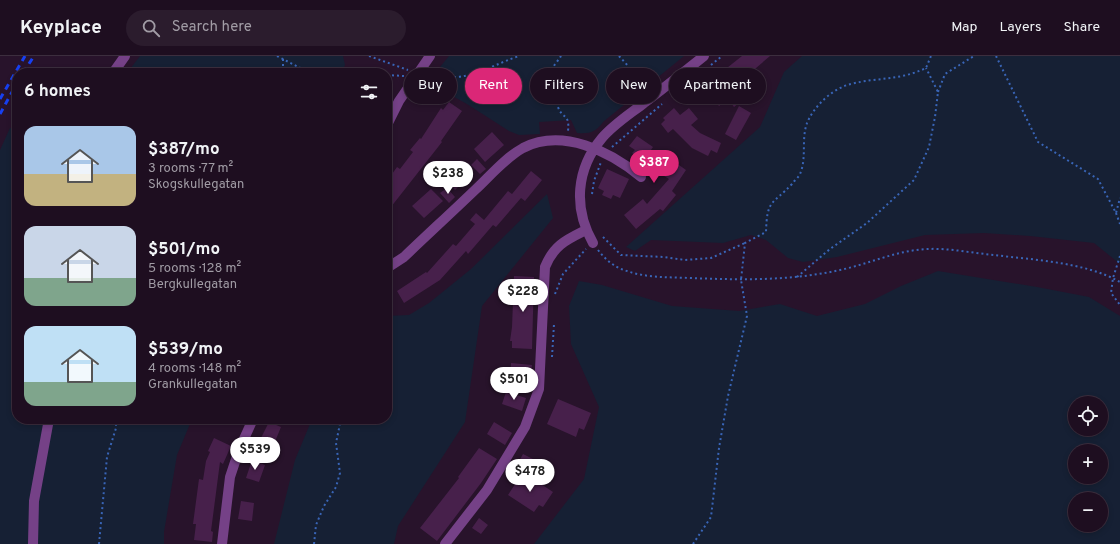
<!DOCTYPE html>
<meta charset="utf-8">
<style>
:root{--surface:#1e0e20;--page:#2b1c2d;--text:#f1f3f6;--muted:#a19ca5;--line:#3c2e3e;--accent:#db2777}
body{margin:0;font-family:Overpass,sans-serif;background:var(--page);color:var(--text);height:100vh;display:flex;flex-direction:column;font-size:15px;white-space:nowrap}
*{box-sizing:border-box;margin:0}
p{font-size:13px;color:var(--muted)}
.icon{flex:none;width:22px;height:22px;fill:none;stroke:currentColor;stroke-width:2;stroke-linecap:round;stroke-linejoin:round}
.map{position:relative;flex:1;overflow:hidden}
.sheet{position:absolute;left:12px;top:12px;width:380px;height:356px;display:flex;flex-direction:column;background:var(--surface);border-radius:16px;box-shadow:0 2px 6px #0003,0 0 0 1px var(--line)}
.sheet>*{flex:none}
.banner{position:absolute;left:404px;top:12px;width:380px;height:36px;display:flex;gap:8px}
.tools{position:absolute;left:1068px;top:340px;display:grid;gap:8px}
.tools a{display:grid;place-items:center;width:40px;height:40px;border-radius:50%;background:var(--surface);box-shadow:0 2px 6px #0003,0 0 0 1px var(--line);font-size:20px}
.price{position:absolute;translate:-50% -34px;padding:0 9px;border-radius:14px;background:#fff;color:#222;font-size:13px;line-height:26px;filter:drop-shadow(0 1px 2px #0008)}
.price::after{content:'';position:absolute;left:50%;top:24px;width:12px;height:9px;margin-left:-6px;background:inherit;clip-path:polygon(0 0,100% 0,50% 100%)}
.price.active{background:var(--accent);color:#fff}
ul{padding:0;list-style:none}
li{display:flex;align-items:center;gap:12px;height:100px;padding:0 12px}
li span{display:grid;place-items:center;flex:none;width:112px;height:80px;border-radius:12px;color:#555}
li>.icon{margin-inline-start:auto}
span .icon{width:48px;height:48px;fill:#fffc;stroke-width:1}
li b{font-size:17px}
h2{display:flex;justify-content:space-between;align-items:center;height:48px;padding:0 12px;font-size:17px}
.tag{padding:0 14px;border-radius:18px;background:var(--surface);box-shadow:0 2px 6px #0003,0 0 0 1px var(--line);font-size:14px;line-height:36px}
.tag.active{background:var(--accent);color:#fff}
header{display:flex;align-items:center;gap:24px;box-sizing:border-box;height:56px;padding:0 20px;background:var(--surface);border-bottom:1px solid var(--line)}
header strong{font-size:19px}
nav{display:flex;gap:22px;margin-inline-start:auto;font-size:14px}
.search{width:280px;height:36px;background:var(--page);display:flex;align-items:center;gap:10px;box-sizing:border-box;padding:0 14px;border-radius:22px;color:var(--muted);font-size:15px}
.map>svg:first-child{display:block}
.green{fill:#162034;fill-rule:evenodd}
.building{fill:#47204b}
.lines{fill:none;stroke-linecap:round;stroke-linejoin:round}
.path{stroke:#3965b7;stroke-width:2;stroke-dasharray:2 3;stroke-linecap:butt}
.minor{stroke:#754187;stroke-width:10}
.rail{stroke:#1740f1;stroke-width:3;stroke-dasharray:6 5;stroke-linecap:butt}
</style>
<header>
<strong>Keyplace</strong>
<div class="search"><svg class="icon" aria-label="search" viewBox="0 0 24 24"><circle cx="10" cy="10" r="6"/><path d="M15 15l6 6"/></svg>Search here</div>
<nav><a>Map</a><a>Layers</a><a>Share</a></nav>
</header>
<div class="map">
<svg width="1120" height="488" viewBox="0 0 1120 488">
<rect width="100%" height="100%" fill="#28132b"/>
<!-- green -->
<path class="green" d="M140,0H343L345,9L341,17H127Z
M449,0H684L603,66C596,76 590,78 577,77L571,64L539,66L540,78L519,79L509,75L467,48L436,31V16Z
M802,0H1120V208L1094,187L1030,180L984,177L925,179L837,201L803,206L788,202L766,184L751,179L723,187L651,184L635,195L626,191L760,71L784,16Z
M10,72L17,75V363H192L177,399L164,476V488H0V94Z
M547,138L553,162L482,250L465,366L398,470L394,488H274L295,404L312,363H387V260L409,259L429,247L471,213Z
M938,215L1037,231L1089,241L1120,260V488H534L584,423L599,351L571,288L569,250L579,225L602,229L672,250L739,255L780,248L817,260L865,248L901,230ZM1075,347H1101V373H1075ZM1075,395H1101V421H1075ZM1075,443H1101V469H1075Z"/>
<!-- building -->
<path class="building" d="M742,0H770L735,30L745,42L734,51L728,43L719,50L707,35L711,31L708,27Z
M449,46L462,55L441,85L442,86L387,156V125L397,111L400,113L413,96L410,94L420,82L421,83L441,52L443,54Z
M739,50L751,57L736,84L725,78Z
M674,52L680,59L689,52L698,63L691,69L700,77L721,87L717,97L711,94L708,100L692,92L673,73L668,77L661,68L665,64L663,62Z
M492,76L504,89L485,106L474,93Z
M637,80L653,91L651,94L660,103L669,109L672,104L686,114L672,135L676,139L663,155L660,153L636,173L624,159L643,143L647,148L669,123L644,108L646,106L632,97L635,94L629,90Z
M477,103L486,113L480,118L471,109Z
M461,104L473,117L455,134L443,121Z
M607,113L629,123L620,142L613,139L611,143L602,139L604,135L598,132Z
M531,115L542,124L525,145L521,142L496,171L493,169L468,198L466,195L440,224L404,247L397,235L426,216L427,217L453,188L456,190L475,168L470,164L476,157L484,164L508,135L512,138Z
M447,132L455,141L449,147L440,137Z
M431,133L443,145L424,162L412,150Z
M514,220L534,221L532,293L512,292V285H510L512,271Z
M511,307L532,309L530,323L510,321Z
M506,336L526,342L522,355L502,348Z
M558,343L591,357L584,374L579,372L576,381L547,368Z
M269,366L281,371L274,388L261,382Z
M494,366L512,377L505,389L487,378Z
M214,382L231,390L223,408L220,406L211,475L213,476L212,486L194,484L196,468H193L199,423L203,424L206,405L210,396L208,395Z
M479,392L497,403L481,427L437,485L420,472L459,422L458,421Z
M523,398L533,403L528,413L518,407Z
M252,404L265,409L259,426L246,422Z
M523,416L553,436L543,451L539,449L534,456L508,439Z
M241,445L254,447L252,465L238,463Z
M479,462L488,469L481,478L472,472Z"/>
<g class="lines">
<!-- path -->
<path class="path" d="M277,0L310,17
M369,0L408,14
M561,0C558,5 552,11 551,16C550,25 554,43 558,51C562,63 570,57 568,75
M619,0L629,11L628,24L636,33L644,35
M996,0L1038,86L1098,123L1116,157L1120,142
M283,3V17
M711,9L722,0
M387,19L404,20
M429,19C469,27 484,12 519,0
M938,36L945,18L974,0
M612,91L662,48
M592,138L594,125L601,106
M1116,157L1120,168
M603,181L621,199L664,201L685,204L711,202L745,187
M598,194C605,203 614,211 624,214C645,222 667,221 690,222C741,224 790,225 840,214C869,208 897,194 928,193C949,192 972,197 994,199C1034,204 1085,206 1120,226
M1120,200L1113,222L1111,237L1120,249
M797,221L830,193L867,167L914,124L929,91L935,61L938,36L926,12
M555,238L563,218L586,193
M552,301L554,268
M99,488L107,401L116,372V363
M314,488L316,469L324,450L336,431L340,417L336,387L341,363
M693,488L711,461L719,392L728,340L747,260L741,224L745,187L766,176C767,143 772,149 792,128C794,125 798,122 800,118C807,102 801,84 807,67C814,50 833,32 851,28C878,21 899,25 926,12L931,0"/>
<!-- minor -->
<path class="minor" d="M113,17L125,0
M387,69L399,45L430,0
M593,187C573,152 576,113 602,82C614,68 630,58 644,47C664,32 684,16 704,0
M387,212L404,201C427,179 451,157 475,134C490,120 505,102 523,92C562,72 610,95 641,121
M33,488L34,445L49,363
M222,488L230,421L239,394L253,363
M445,488L487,434L525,371L539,333L545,211C554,189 566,184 586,174"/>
<!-- rail -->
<path class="rail" d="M23,17L34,0
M0,43L25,0
M0,58L17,27"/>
</g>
</svg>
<div class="tools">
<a><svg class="icon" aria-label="locate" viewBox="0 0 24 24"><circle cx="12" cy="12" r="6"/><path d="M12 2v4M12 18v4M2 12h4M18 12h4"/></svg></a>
<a>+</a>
<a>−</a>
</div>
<b class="price active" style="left:654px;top:128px">$387</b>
<b class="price" style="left:448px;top:139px">$238</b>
<b class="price" style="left:523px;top:257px">$228</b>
<b class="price" style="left:514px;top:345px">$501</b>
<b class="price" style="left:255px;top:415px">$539</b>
<b class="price" style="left:530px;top:437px">$478</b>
<div class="banner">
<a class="tag">Buy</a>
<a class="tag active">Rent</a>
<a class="tag">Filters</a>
<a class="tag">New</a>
<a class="tag">Apartment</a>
</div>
<section class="sheet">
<h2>6 homes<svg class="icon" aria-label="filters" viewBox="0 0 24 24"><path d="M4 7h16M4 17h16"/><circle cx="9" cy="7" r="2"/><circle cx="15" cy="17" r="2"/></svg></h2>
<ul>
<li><span style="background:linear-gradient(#a9c7e8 60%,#c2b280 0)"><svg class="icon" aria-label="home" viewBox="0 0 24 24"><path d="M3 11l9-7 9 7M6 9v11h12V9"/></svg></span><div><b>$387/mo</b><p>3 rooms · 77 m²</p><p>Skogskullegatan</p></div></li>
<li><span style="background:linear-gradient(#c9d6e8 65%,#7fa58c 0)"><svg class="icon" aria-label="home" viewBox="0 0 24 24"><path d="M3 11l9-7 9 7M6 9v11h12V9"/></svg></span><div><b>$501/mo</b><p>5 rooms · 128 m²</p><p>Bergkullegatan</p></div></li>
<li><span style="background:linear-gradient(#bfe0f5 70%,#7fa58c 0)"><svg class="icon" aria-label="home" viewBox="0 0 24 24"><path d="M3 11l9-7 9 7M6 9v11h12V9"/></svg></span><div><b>$539/mo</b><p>4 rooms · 148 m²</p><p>Grankullegatan</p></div></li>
</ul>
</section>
</div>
